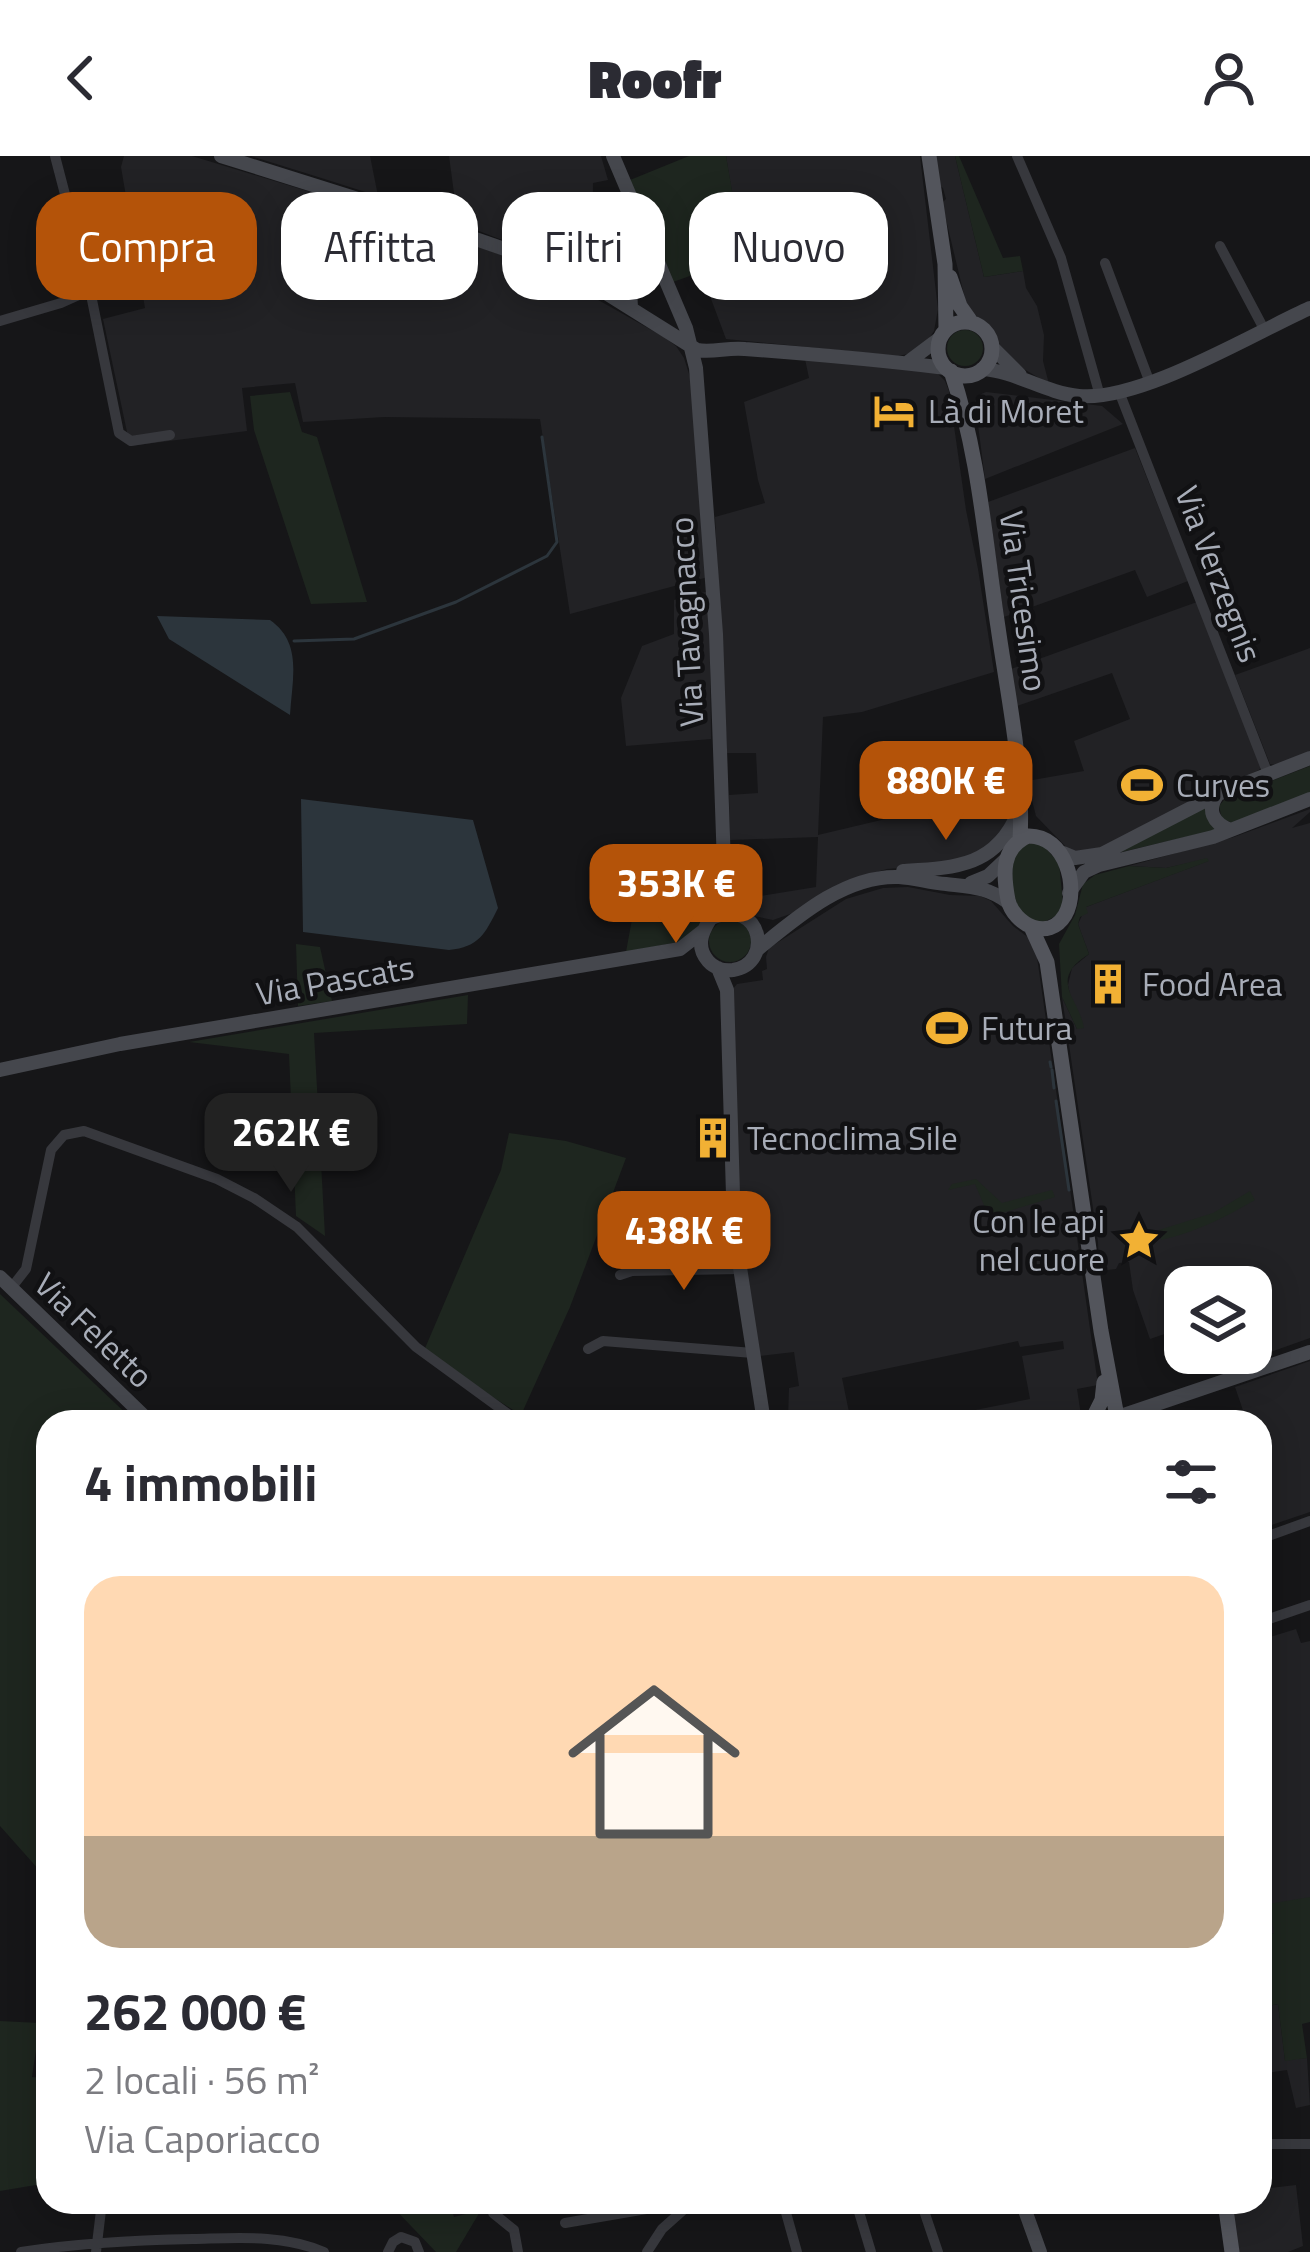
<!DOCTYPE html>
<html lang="it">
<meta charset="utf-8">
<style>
:root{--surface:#fff;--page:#f7f7f7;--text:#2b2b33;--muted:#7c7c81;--accent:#b45309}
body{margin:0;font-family:"Titillium Web",sans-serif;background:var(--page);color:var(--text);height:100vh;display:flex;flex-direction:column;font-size:45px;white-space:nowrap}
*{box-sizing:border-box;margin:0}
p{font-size:39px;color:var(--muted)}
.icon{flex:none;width:66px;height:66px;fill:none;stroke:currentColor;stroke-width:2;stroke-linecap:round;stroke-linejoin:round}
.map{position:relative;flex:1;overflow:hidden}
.panel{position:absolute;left:36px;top:1254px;width:1236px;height:804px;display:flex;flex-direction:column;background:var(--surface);border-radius:36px;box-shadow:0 6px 30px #0003}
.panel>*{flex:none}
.banner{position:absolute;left:36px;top:36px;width:1239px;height:108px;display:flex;gap:24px}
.tools{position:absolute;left:1164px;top:1110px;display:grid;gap:24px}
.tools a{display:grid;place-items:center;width:108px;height:108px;border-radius:24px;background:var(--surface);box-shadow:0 6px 30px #0003;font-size:60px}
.price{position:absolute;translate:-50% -102px;padding:0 27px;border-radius:24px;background:var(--accent);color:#fff;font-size:39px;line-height:78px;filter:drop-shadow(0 3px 6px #0008)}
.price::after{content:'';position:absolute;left:50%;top:72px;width:36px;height:27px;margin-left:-18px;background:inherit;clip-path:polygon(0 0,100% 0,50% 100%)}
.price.current{background:#222;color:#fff}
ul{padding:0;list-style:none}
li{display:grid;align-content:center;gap:24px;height:636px;padding:0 48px}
li span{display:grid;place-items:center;height:372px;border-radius:36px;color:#555}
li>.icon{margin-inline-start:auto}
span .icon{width:216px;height:216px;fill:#fffc;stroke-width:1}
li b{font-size:51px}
h2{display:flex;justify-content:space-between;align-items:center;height:144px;padding:0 48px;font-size:51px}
.chip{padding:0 42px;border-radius:36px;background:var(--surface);box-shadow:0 6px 30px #0003;font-size:42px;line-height:108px}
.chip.current{background:var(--accent);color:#fff}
header{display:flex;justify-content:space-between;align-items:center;height:156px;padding:0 48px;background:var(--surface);font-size:54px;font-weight:800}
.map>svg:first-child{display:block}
.built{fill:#222225}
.green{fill:#1e261f}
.water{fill:#2c353c}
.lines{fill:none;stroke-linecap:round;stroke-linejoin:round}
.stream{stroke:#2c353c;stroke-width:3}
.street{stroke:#37383d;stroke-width:10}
.secondary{stroke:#45474d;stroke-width:14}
.primary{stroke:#53555c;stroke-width:15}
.labels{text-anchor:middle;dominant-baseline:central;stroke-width:9;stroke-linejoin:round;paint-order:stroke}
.poi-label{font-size:33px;fill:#a8adb8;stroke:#111113;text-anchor:start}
.street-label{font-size:33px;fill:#a8adb8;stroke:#111113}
</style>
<header><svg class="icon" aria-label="back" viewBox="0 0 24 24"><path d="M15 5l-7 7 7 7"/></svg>Roofr<svg class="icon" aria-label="person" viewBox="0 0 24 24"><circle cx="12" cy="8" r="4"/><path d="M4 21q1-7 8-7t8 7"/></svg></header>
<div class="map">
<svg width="1310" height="2096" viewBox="0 0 1310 2096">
<rect width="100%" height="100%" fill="#161618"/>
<!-- built -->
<path class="built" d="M124,0H192L396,62L507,101L511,122L528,109L568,127L664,181L676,190L684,202L691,224L708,421L570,458L540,263L384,261L303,266L295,227L242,232L247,275L130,290L103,163L145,152L121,11Z
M251,0H370L378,40L315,20Z
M449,0H601L608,24L593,27L592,112H575L458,67Z
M726,0H920L938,153L934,175L925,188L908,198L898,200L726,183L701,116L744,109Z
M935,0H955L984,121L1023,115L1026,132L1037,150L1044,179L1043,205L1049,228L1014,207L999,190L990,170L971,156L966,147L942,47L946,43L943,32L939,29Z
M805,203L937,217L945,225L949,235L966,354L978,413L994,516L862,556L823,561L818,679L1012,633L1014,647L1013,661L988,693L948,708L887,713L856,722L793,757L773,764L754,760L735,744L816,731L818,681L730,684L729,639L758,637L756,597H727L715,361L765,347L758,324L744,246L809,222Z
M986,236L1102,250L1123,268L985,323L975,246L977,240Z
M1135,292L1188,425L1147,441L1135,414L1004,461L988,346Z
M709,435L711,583L626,590L621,542L642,490L674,478V444Z
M1197,446L1261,611L1259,614L1087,699L1069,694L1036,660L1027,625L1084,615L1074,585L1130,563L1112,517L1017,550L1011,513Z
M1310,492V595L1275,609L1270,608L1235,519Z
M1310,653V656L1292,672L1310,667V1182L1218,1215L1194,1197H1251V1131H1185V1176L1182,1172L1150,1183L1133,1134L1129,1106L1119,1107L1116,1113L1099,1115L1098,1086L1062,841L1077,873V855L1072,848L1068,829L1072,812L1089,798L1078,768L1086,751L1208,705L1207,703L1166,712L1129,710L1234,681Z
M908,731L950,739L980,740L991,745L1013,770L1029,782L1037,801L1098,1229L1077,1233L1082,1266H915L1030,1243L1022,1200L1064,1193L1063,1185L1020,1191L1018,1185L842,1222L851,1266H774L788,1263L789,1232L799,1230L794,1196L759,1200L739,1083L732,834L737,828L763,824L762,815L767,813L766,801L769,792L846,743L883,732Z
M1310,1205V1356L1260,1373V1266H1247L1235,1231Z
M1296,1473L1301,1487L1310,1485V1750L1274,1777L1260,1779V1484Z
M1278,1848L1285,1904L1307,1902L1310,1949L1296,1952L1287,1914L1260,1918V1852Z
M1296,2029L1303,2090L1288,2096H1238L1230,2046H1260V2033Z"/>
<!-- green -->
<path class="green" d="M689,0H726L745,109L701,116L673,126L630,24Z
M955,0H959L1003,102L1020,100L1023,115L984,121Z
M947 192a18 18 0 1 1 36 0a18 18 0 1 1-36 0Z
M290,236L302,276L317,281L367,446L311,448L254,274L250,240Z
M1310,610V638L1233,667L1222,663L1219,650L1225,643Z
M1207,650L1216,674L1117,697Z
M1039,685L1059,707L1063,747L1056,760L1042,767L1022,760C1011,737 1009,716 1017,691Z
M681,701L682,753H712L696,774L678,786L626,796L643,703Z
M1207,702L1209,705L1086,751L1088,757L1080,761L1078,768L1089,798C1047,824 1079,842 1084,872L1077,873L1062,841L1059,788L1075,759L1083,728L1095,719L1129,710L1166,712Z
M709 785a21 21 0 1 1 42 0a21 21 0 1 1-42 0Z
M296,788L320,791L332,845L298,850Z
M468,839L467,868L314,877L325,1080L296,1060L289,898L189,886Z
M509,977L566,985L626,1002L570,1151L521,1259L423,1197L501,1014Z
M976,1023L1002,1047L1052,1034L1055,1041L989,1061L975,1028L948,1034L952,1028Z
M1250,1035L1255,1044C1224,1062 1196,1076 1161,1084L1159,1074L1213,1057Z
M0,1138L135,1266H48V1724L0,1670Z
M1310,1741V1866L1302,1868L1307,1902L1285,1905L1278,1848L1260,1852V1779L1274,1777L1269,1748Z
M0,1865L40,1867L32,1921L46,1922L48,1912V2027L0,2035Z
M388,2046H450L454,2061L481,2054L456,2096H436Z"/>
<!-- water -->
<path class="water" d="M157,460L270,464C303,487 292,523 290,559L169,483Z
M301,643L473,664L498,752C485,778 479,791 449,794L303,776Z"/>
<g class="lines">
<!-- stream -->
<path class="stream" d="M294,485L354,483L456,446L547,400L557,386L542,281
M1050,906L1051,911
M1052,914L1054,932
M1056,945L1069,1034"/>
<!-- street -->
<path class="street" d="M55,0L90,134L119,277L131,285L170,279
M1017,0L1061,102L1100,240
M1220,90L1264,173
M1105,107L1150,227
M0,165L61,147L90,134
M1120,238L1268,618
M620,1119L632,1115L739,1113
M12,1131L26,1113L51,994L64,979L84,975L217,1023L254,1042L297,1071L416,1191L519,1266
M588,1193L603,1185L753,1197
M535,1266H539
M1260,1383L1310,1365
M1260,1466L1310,1449
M1260,1988H1310
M783,2046L797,2096
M856,2046L871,2096
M921,2046L938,2096
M493,2057L514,2074L518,2096
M565,2067L687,2046
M21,2096C78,2087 135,2084 193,2083C238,2082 282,2078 324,2096
M96,2096L102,2046
M388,2096L393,2086L401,2081L415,2086L419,2096
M647,2096L662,2073L690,2048"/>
<!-- secondary -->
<path class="secondary" d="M221,0L383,51L574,117L697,194C713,197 728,191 745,193C812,198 879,204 946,212
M613,0L686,172L696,212L716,478L725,738C716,759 688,782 708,805C714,812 724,815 733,814C774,808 762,742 714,761
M579,117L638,120
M631,152L630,131L646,113L649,93
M992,191L1020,219
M908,206L940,182
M982,213C1016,215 1045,237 1079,240C1140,246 1252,178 1310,152
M1218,638C1206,654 1213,667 1230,674
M1063,697L1075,702L1102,698L1218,638L1310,602
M903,715C954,712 996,711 1018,657
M971,727L988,720L1005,704
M1069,737L1084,716L1099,709L1213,681L1310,643
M758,793C797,761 845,719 899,721C915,722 930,727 946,728C971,731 988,731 1009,747
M718,812L727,834L734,1073L764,1266
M0,914L120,888L680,793L703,775
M0,1121L150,1266
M1118,1261L1310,1196
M1022,2046L1040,2096"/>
<!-- primary -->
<path class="primary" d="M929,0L945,108L946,174
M950,121L960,150L972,167
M938 193a27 27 0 1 1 54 0a27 27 0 1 1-54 0Z
M951,215C979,297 985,385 998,471C1008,542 1024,612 1020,683
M1028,680C1066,679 1080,733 1065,759C1049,786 1014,769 1008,744C1003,718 1001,692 1028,680Z
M1031,771L1047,806L1101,1175L1118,1266
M1094,1266V1260L1102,1244L1104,1226
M1225,2046L1232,2096"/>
</g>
<!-- icons -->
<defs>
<g id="hotel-bare" transform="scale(3.24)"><path d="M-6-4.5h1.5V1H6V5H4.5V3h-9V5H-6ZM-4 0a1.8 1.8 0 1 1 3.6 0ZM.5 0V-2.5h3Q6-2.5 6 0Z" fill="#f2b134" stroke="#111113" stroke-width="2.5" paint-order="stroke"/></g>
<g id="stadium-bare" transform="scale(3.24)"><path d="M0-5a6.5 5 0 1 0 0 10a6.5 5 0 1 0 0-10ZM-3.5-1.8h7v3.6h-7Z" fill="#f2b134" stroke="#111113" stroke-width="2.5" paint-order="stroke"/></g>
<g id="building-bare" transform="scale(3.24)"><path d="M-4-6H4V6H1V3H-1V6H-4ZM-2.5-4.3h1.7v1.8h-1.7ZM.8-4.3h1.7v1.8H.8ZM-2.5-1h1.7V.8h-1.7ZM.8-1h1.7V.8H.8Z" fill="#f2b134" stroke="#111113" stroke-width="2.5" paint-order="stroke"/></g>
<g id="sight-bare" transform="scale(3.24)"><path d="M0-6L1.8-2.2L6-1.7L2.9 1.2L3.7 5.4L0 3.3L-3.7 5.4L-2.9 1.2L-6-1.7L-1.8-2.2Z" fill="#f2b134" stroke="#111113" stroke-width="2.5" paint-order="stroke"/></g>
</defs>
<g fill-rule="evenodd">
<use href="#hotel-bare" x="894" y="255"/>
<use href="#stadium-bare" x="1142" y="629"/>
<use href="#building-bare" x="1108" y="828"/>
<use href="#stadium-bare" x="947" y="872"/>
<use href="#building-bare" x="713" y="982"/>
<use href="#sight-bare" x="1139" y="1084"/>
</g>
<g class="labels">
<!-- poi labels -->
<g class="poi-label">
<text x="928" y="255">Là di Moret</text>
<text x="1176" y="629">Curves</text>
<text x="1142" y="828">Food Area</text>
<text x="981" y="872">Futura</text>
<text x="747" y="982">Tecnoclima Sile</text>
<text x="1105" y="1065" text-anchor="end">Con le api<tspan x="1105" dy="38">nel cuore</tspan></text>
</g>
<!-- street labels -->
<g class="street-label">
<text transform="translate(1219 418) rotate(69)">Via Verzegnis</text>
<text transform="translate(1024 445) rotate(82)">Via Tricesimo</text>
<text transform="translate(686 466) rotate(-93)">Via Tavagnacco</text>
<text transform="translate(335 824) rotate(-10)">Via Pascats</text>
<text transform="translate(94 1174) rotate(44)">Via Feletto</text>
</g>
</g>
</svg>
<div class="tools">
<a><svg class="icon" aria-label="layers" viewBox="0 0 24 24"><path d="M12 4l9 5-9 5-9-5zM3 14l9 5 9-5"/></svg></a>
</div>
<b class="price" style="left:946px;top:687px">880K €</b>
<b class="price" style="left:676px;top:790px">353K €</b>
<b class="price current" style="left:291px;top:1039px">262K €</b>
<b class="price" style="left:684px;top:1137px">438K €</b>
<div class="banner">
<a class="chip current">Compra</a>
<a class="chip">Affitta</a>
<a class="chip">Filtri</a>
<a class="chip">Nuovo</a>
</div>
<section class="panel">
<h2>4 immobili<svg class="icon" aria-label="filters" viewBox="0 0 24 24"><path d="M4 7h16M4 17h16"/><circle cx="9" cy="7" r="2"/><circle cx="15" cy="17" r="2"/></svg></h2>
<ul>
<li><span style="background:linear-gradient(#ffd9b3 70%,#b9a48a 0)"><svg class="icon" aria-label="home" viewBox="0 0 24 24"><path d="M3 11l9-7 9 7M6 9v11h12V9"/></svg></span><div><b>262 000 €</b><p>2 locali · 56 m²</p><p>Via Caporiacco</p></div></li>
</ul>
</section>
</div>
